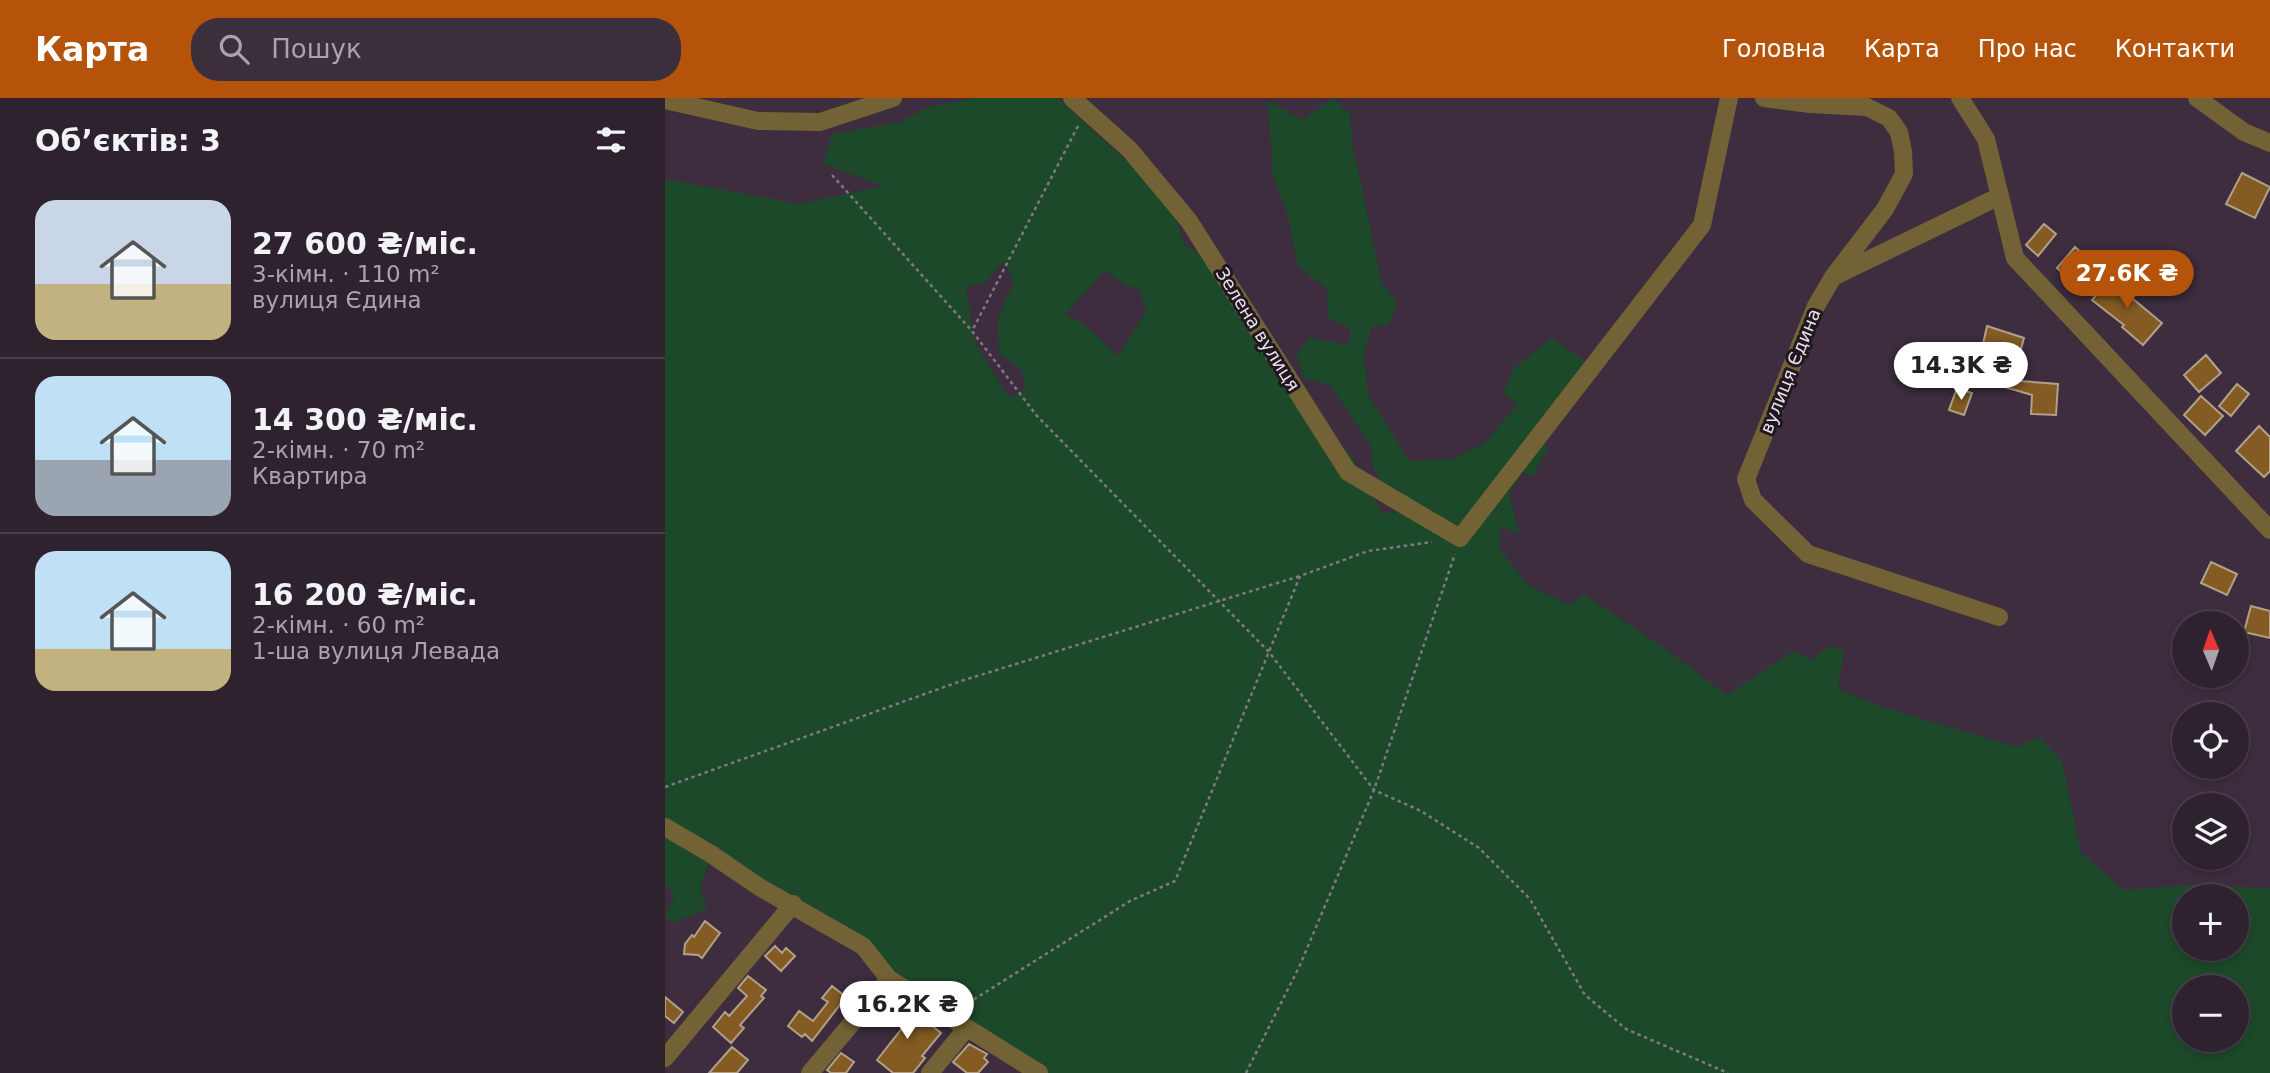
<!DOCTYPE html>
<html lang="uk">
<meta charset="utf-8">
<style>
:root{--surface:#2e222f;--page:#3a2f3b;--text:#f1f3f6;--muted:#a7a4aa;--line:#493f4b;--accent:#b45309}
body{margin:0;font-family:"DejaVu Sans",sans-serif;background:var(--page);color:var(--text);height:100vh;display:flex;flex-direction:column;font-size:26px;white-space:nowrap}
*{box-sizing:border-box;margin:0}
p{font-size:23px;color:var(--muted)}
.icon{flex:none;width:38px;height:38px;fill:none;stroke:currentColor;stroke-width:2;stroke-linecap:round;stroke-linejoin:round}
.map{position:relative;flex:1;overflow:hidden}
.panel{display:flex;flex-direction:column;background:var(--surface);width:665px}
.panel>*{flex:none}
.needle{width:46px;rotate:358deg}
.tools{position:absolute;left:1507px;top:513px;display:grid;gap:14px}
.tools a{display:grid;place-items:center;width:77px;height:77px;border-radius:50%;background:var(--surface);box-shadow:0 4px 10px #0003,0 0 0 2px var(--line);font-size:35px}
.price{position:absolute;translate:-50% -60px;padding:0 16px;border-radius:24px;background:#fff;color:#222;font-size:23px;line-height:46px;filter:drop-shadow(0 2px 4px #0008)}
.price::after{content:'';position:absolute;left:50%;top:42px;width:21px;height:16px;margin-left:-10px;background:inherit;clip-path:polygon(0 0,100% 0,50% 100%)}
.price.on{background:var(--accent);color:#fff}
ul{padding:0;list-style:none}
li{display:flex;align-items:center;gap:21px;height:175px;padding:0 35px}
li+li{border-top:2px solid var(--line)}
li span{display:grid;place-items:center;flex:none;width:196px;height:140px;border-radius:21px;color:#555}
li>.icon{margin-inline-start:auto}
span .icon{width:84px;height:84px;fill:#fffc;stroke-width:1}
li b{font-size:30px}
h2{display:flex;justify-content:space-between;align-items:center;height:84px;padding:0 35px;font-size:30px}
header{display:flex;align-items:center;gap:42px;box-sizing:border-box;height:98px;padding:0 35px;background:var(--accent);color:#fff}
header strong{font-size:33px}
nav{display:flex;gap:38px;margin-inline-start:auto;font-size:24px}
.search{width:490px;height:63px;background:var(--page);display:flex;align-items:center;gap:18px;box-sizing:border-box;padding:0 24px;border-radius:28px;color:var(--muted);font-size:26px}
main{display:flex;flex:1;min-height:0}
.map>svg:first-child{display:block}
.green{fill:#1c4929;fill-rule:evenodd}
.building{fill:#835b23;stroke:#b2a089;stroke-width:2}
.lines{fill:none;stroke-linecap:round;stroke-linejoin:round}
.path{stroke:#847685;stroke-width:2.5;stroke-dasharray:3.5 3.5;stroke-linecap:butt}
.minor{stroke:#736235;stroke-width:18}
.labels{text-anchor:middle;dominant-baseline:central;stroke-width:6;stroke-linejoin:round;paint-order:stroke}
.street-label{font-size:18px;fill:#ece1ec;stroke:#1f1820}
</style>
<header>
<strong>Карта</strong>
<div class="search"><svg class="icon" aria-label="search" viewBox="0 0 24 24"><circle cx="10" cy="10" r="6"/><path d="M15 15l6 6"/></svg>Пошук</div>
<nav><a>Головна</a><a>Карта</a><a>Про нас</a><a>Контакти</a></nav>
</header>
<main>
<section class="panel">
<h2>Об’єктів: 3<svg class="icon" aria-label="filters" viewBox="0 0 24 24"><path d="M4 7h16M4 17h16"/><circle cx="9" cy="7" r="2"/><circle cx="15" cy="17" r="2"/></svg></h2>
<ul>
<li><span style="background:linear-gradient(#c9d6e8 60%,#c2b280 0)"><svg class="icon" aria-label="home" viewBox="0 0 24 24"><path d="M3 11l9-7 9 7M6 9v11h12V9"/></svg></span><div><b>27 600 ₴/міс.</b><p>3-кімн. · 110 m²</p><p>вулиця Єдина</p></div></li>
<li><span style="background:linear-gradient(#bfe0f5 60%,#9aa5b1 0)"><svg class="icon" aria-label="home" viewBox="0 0 24 24"><path d="M3 11l9-7 9 7M6 9v11h12V9"/></svg></span><div><b>14 300 ₴/міс.</b><p>2-кімн. · 70 m²</p><p>Квартира</p></div></li>
<li><span style="background:linear-gradient(#bfe0f5 70%,#c2b280 0)"><svg class="icon" aria-label="home" viewBox="0 0 24 24"><path d="M3 11l9-7 9 7M6 9v11h12V9"/></svg></span><div><b>16 200 ₴/міс.</b><p>2-кімн. · 60 m²</p><p>1-ша вулиця Левада</p></div></li>
</ul>
</section>
<div class="map">
<svg width="1605" height="975" viewBox="0 0 1605 975">
<rect width="100%" height="100%" fill="#3d2d3f"/>
<!-- green -->
<path class="green" d="M311,0H393L506,104L519,146L555,169L675,354L685,355L718,416L733,412L709,372L705,346L665,287L639,280L631,257L645,239L683,248L686,231L663,219L662,191L633,168L622,115L608,78L603,3L638,22L668,0L685,16L687,44L717,186L733,205L723,227L707,228L699,254L703,296L744,363L786,361L820,345L852,307L838,295L849,270L887,240L924,266L871,333L883,350L868,378L858,374L844,395L854,436L836,429L834,450L863,487L905,507L919,496L999,550L1062,597L1128,553L1147,562L1165,547L1179,555L1173,591L1217,609L1352,649L1374,639L1397,663L1416,755L1459,792L1541,786L1605,791V975H374L253,900L198,848L46,757L35,789L42,810L9,825L0,817L10,798L0,784V81L134,106L219,88L158,66L167,36L236,24L262,9ZM339,163L349,184L333,220L334,255L357,272L361,290L344,300L310,245L301,189L320,185ZM440,172L461,188L474,190L481,213L453,258L416,224L400,217ZM1519,798H1572V850H1519ZM1519,889H1572V942H1519Z"/>
<!-- building -->
<path class="building" d="M1577,75L1605,89L1590,120L1561,106Z
M1379,126L1391,136L1373,158L1361,147Z
M1410,149L1429,166L1411,187L1392,170Z
M1448,176L1465,190L1461,195L1497,225L1478,247L1457,229L1459,227L1427,202Z
M1322,228L1359,240L1354,258L1341,254L1342,252L1318,246Z
M1541,257L1556,275L1534,294L1519,277Z
M1342,272L1357,276L1355,283L1393,286L1391,317L1366,316L1367,297L1333,287L1334,282H1339Z
M1572,286L1584,296L1566,318L1554,308Z
M1292,290L1307,295L1299,317L1284,312Z
M1536,298L1558,318L1540,337L1519,317Z
M1594,328L1605,339V373L1599,379L1571,353Z
M1546,464L1572,476L1562,497L1536,485Z
M1586,508L1605,513V540L1579,534Z
M40,823L55,835L37,860L33,857L19,856L20,846L27,837L29,839Z
M110,848L117,855L121,850L130,858L116,873L100,858Z
M83,878L101,892L96,898L99,900L75,927L79,930L66,945L48,929L60,914L64,918L82,898L73,890Z
M167,888L181,899L147,943L140,936L137,939L123,928L134,913L148,923L163,904L157,900Z
M0,899L18,914L9,925L0,918Z
M226,901L255,923L257,920L276,935L257,958L260,960L248,975H228L212,962L238,929L217,912Z
M304,946L322,956L319,960L323,964L313,975H302L288,964Z
M67,949L83,962L72,975H44Z
M176,955L189,964L181,975H166L162,972Z"/>
<g class="lines">
<!-- path -->
<path class="path" d="M413,28L307,233L372,318L604,554L709,692L756,713L814,750L865,801L920,897L961,931L1063,975
M167,77L307,233
M0,689L296,583L635,478
M297,909L465,803L510,783L635,478L703,453L767,444
M581,975L635,867L709,692L790,456"/>
<!-- minor -->
<path class="minor" d="M407,0L464,51L524,123L683,374L795,440L1037,127L1064,0
M1099,0L1145,6L1202,9L1224,20L1234,34L1238,54L1239,76L1220,111L1168,179L1151,208L1081,381L1088,402L1143,456L1334,519
M1295,0L1321,41L1350,160L1605,432
M1532,0L1579,34L1605,45
M0,2L93,23L155,24L228,0
M1170,178L1335,98
M0,729L46,756L96,790L198,848L224,881L374,975
M0,960L128,806
M145,975L224,881
M265,975L296,937L299,928"/>
</g>
<g class="labels">
<!-- street labels -->
<g class="street-label">
<text transform="translate(593 231) rotate(58)">Зелена вулиця</text>
<text transform="translate(1125 273) rotate(-68)">вулиця Єдина</text>
</g>
</g>
</svg>
<div class="tools">
<a><svg class="needle" viewBox="-14 -14 28 28"><path d="M0-13l5 13h-10z" fill="#e53935"/><path d="M0 13l5-13h-10z" fill="#a7a4aa"/></svg></a>
<a><svg class="icon" aria-label="locate" viewBox="0 0 24 24"><circle cx="12" cy="12" r="6"/><path d="M12 2v4M12 18v4M2 12h4M18 12h4"/></svg></a>
<a><svg class="icon" aria-label="layers" viewBox="0 0 24 24"><path d="M12 4l9 5-9 5-9-5zM3 14l9 5 9-5"/></svg></a>
<a>+</a>
<a>−</a>
</div>
<b class="price on" style="left:1462px;top:212px">27.6K ₴</b>
<b class="price" style="left:1296px;top:304px">14.3K ₴</b>
<b class="price" style="left:242px;top:943px">16.2K ₴</b>
</div>
</main>
